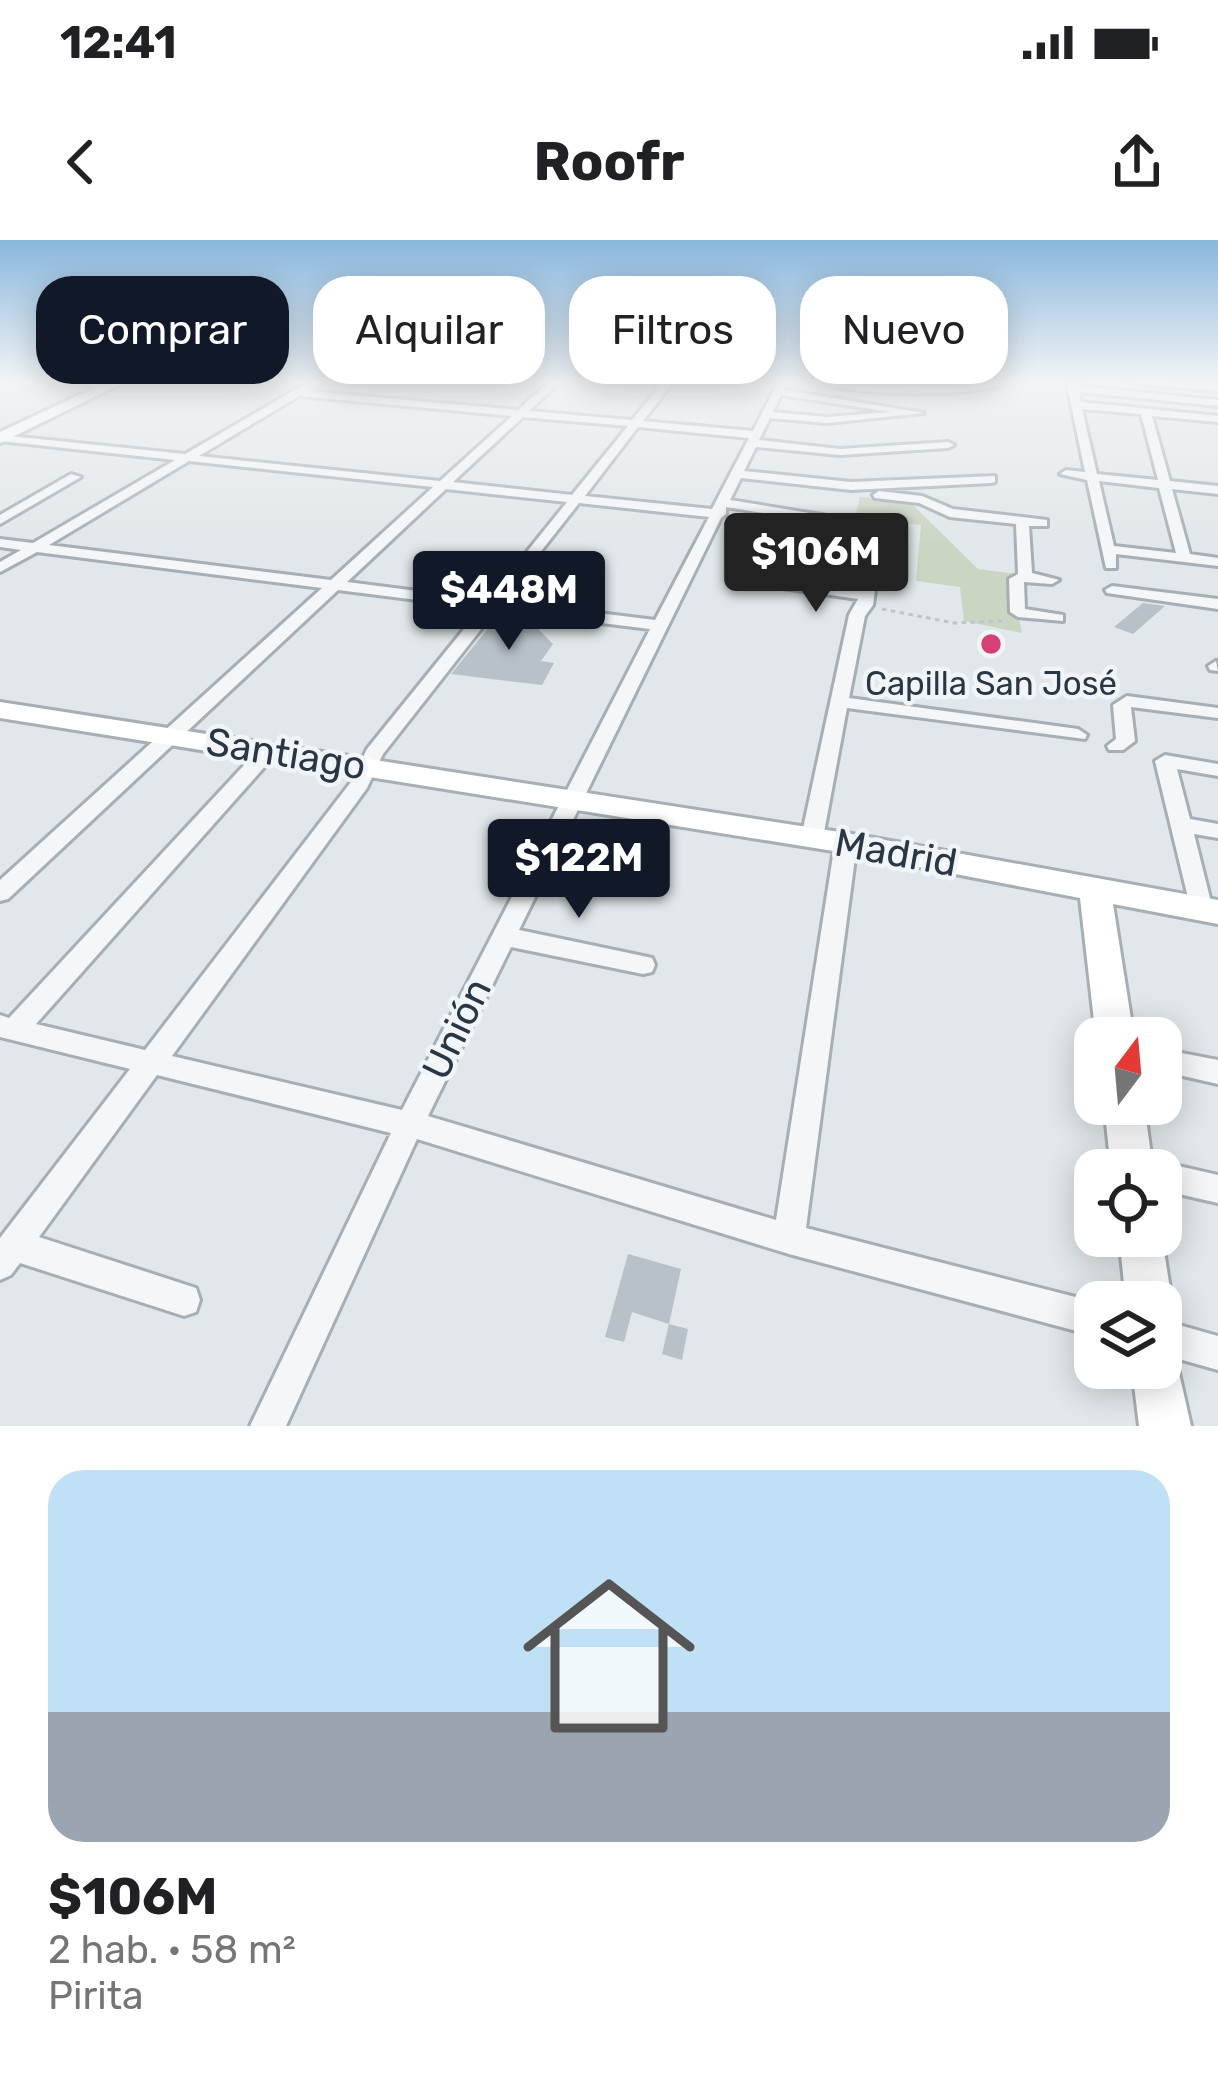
<!DOCTYPE html>
<html lang="es">
<meta charset="utf-8">
<style>
:root{--surface:#fff;--page:#f2f2f2;--text:#202124;--muted:#757577;--line:#e0e0e0;--accent:#111827}
body{margin:0;font-family:Rubik,sans-serif;background:var(--page);color:var(--text);height:100vh;display:flex;flex-direction:column;font-size:45px;white-space:nowrap}
*{box-sizing:border-box;margin:0}
p{font-size:39px;color:var(--muted)}
.icon{flex:none;width:66px;height:66px;fill:none;stroke:currentColor;stroke-width:2;stroke-linecap:round;stroke-linejoin:round}
.map{position:relative;height:1186px;overflow:hidden}
.drawer{display:flex;flex-direction:column;background:var(--surface);flex:1}
.drawer>*{flex:none}
.hud{position:absolute;left:36px;top:36px;width:1146px;height:108px;display:flex;gap:24px}
.needle{width:78px;rotate:16deg}
.controls{position:absolute;left:1074px;top:777px;display:grid;gap:24px}
.controls a{display:grid;place-items:center;width:108px;height:108px;border-radius:24px;background:var(--surface);box-shadow:0 6px 30px #0003;font-size:60px}
.price{position:absolute;translate:-50% -102px;padding:0 27px;border-radius:12px;background:var(--accent);color:#fff;font-size:39px;line-height:78px;filter:drop-shadow(0 3px 6px #0008)}
.price::after{content:'';position:absolute;left:50%;top:72px;width:36px;height:27px;margin-left:-18px;background:inherit;clip-path:polygon(0 0,100% 0,50% 100%)}
.price.on{background:#222;color:#fff}
ul{padding:0;list-style:none}
li{display:grid;align-content:center;gap:24px;height:636px;padding:0 48px}
li+li{border-top:3px solid var(--line)}
li span{display:grid;place-items:center;height:372px;border-radius:36px;color:#555}
li>.icon{margin-inline-start:auto}
span .icon{width:216px;height:216px;fill:#fffc;stroke-width:1}
li b{font-size:51px}
.pill{padding:0 42px;border-radius:36px;background:var(--surface);box-shadow:0 6px 30px #0003;font-size:42px;line-height:108px}
.pill.on{background:var(--accent);color:#fff}
.status{display:flex;justify-content:space-between;align-items:center;height:84px;padding:0 60px;background:var(--surface);direction:ltr}
.status svg{height:33px;fill:currentColor}
header{display:flex;justify-content:space-between;align-items:center;height:156px;padding:0 48px;background:var(--surface);font-size:54px;font-weight:700}
.map>svg:first-child{display:block}
.green{fill:#cad5c2}
.building{fill:#b8c1c8}
.lines{fill:none;stroke-linecap:round;stroke-linejoin:round}
.street-casing{stroke:#a6afb5;stroke-width:6}
.secondary-casing{stroke:#a6afb5;stroke-width:6}
.path{stroke:#bfc4c9;stroke-width:3;stroke-dasharray:4.5 4.5;stroke-linecap:butt}
.street{fill:#f4f6f8;fill-rule:evenodd}
.secondary{fill:#fff;fill-rule:evenodd}
.poi-dot{fill:#d54174;stroke:#f1f5f8;stroke-width:4.5}
.labels{text-anchor:middle;dominant-baseline:central;stroke-width:9;stroke-linejoin:round;paint-order:stroke}
.far-poi-label{font-size:33px;fill:#283743;stroke:#f1f5f8}
.street-label{font-size:39px;fill:#283743;stroke:#f1f5f8}
</style>
<div class="status"><b>12:41</b><svg viewBox="0 0 49 12"><path d="M0 12V9h3v3zM5 12V6h3v6zM10 12V3h3v9zM15 12V0h3v12zM26 1h20v11H26zM47 4h2v5h-2z"/></svg></div>
<header><svg class="icon" aria-label="back" viewBox="0 0 24 24"><path d="M15 5l-7 7 7 7"/></svg>Roofr<svg class="icon" aria-label="share" viewBox="0 0 24 24"><path d="M12 15V3M7 8l5-5 5 5M5 13v7h14v-7"/></svg></header>
<div class="map">
<svg width="1218" height="1186" viewBox="0 0 1218 1186">
<rect width="100%" height="100%" fill="#e1e7ea"/>
<!-- green -->
<path class="green" d="M860,257L911,263L978,329L1016,334L1011,339L1022,393L964,381L960,347L916,341L921,285L855,278Z"/>
<!-- building -->
<path class="building" d="M1143,363L1165,366L1133,394L1114,387Z
M499,375L527,378L553,404L541,421L554,423L542,445L451,434Z
M628,1014L681,1029L669,1084L632,1072L624,1102L605,1097Z
M669,1084L688,1089L682,1120L662,1114Z"/>
<g class="lines">
<!-- street casing -->
<g class="street-casing">
<path id="street" d="M312,140H324L307,151L518,170L551,140H562L529,171L632,180L665,140H675L643,181L753,191L779,140H789L784,150L924,173L827,183L770,178L759,200L840,209L948,202L954,205L948,208L840,215L756,207L744,231L851,242L995,236V242L991,243L851,250L741,238L730,260L846,279L853,283L846,287L801,279L793,306L865,315L869,287L876,283L883,287L873,365L865,376L849,458L1078,489L1087,495L1085,499L847,468L823,598L812,605L805,603L801,598L849,375L858,359L769,346L767,343L788,277L726,267V274L721,278L519,690L643,716L652,718L655,725L652,732L643,734L511,707L428,876L776,980L835,603L838,598H854L857,603L806,988L1095,1062V1096L789,1014L417,899L286,1186H250L391,893L157,835L39,997L196,1048L200,1060L196,1072L184,1076L20,1023L11,1035L0,1040V998L130,829L0,797V775L9,778L261,507H275L277,511L275,515L36,784L145,810L351,542L367,509L481,368L338,350L8,659L0,661V640L322,348L37,312L0,332V322L21,310L0,307V299L33,303L175,220L0,201V195L185,214ZM781,155L891,172L827,177L773,172ZM299,156L512,176L440,241L199,216ZM523,177L628,186L572,255L453,242ZM638,187L749,198L712,269L585,256ZM189,221L433,247L331,340L49,305ZM446,249L567,262L488,360L347,342ZM579,263L709,277L655,380L502,361ZM790,314L864,323L860,351L782,340ZM496,370L650,389L402,870L172,816L367,548L383,514Z
M1066,140H1076L1077,146L1218,160V166L1079,152L1081,162L1218,176V182L1152,176L1170,241L1218,246V254L1172,249L1190,314L1218,318V326L1116,314V328H1106L1087,240L1060,234L1066,230L1085,232ZM1082,169L1141,174L1158,240L1097,234ZM1099,241L1159,248L1176,313L1114,306Z
M1125,140L1218,145V151L1130,143Z
M71,234L81,237L0,284V275Z
M879,251L922,256L953,269L1047,280V286H1029L1032,333L1059,340L1052,344L1024,342L1025,369L1063,375V381L1018,377L1010,372L1009,339L1018,334L1016,284L950,277L919,263L875,258L873,255Z
M1112,346L1218,359V369L1107,353L1105,350Z
M1216,421L1218,431L1210,430L1208,426Z
M1127,456L1218,468V478L1131,467L1135,501L1123,510H1109L1107,506L1116,499L1113,465Z
M1165,515L1218,524V536L1177,529L1190,579L1218,584V598L1194,594L1213,670L1210,676H1194L1191,670L1155,521Z
M1161,809L1218,820V844L1161,831Z
M1161,922L1218,935V963L1161,950V930H1149Z
M1161,1080L1218,1096V1130L1161,1114Z"/>
</g>
<!-- secondary casing -->
<g class="secondary-casing">
<path id="secondary" d="M111,140H129L0,203V192Z
M814,140L940,146L1016,140C982,159 848,157 814,140Z
M0,462L846,593L1218,660V684L1113,664L1134,798H1096L1080,658L846,613L0,478Z
M1104,864H1144L1153,930H1111Z
M1161,991L1172,1062L1161,1080V1062H1126L1119,996H1161Z
M1161,1105L1174,1111L1191,1186H1139L1132,1128H1161Z"/>
</g>
<!-- path -->
<path class="path" d="M882,369L954,383L1007,381"/>
<!-- street -->
<use href="#street" class="street"/>
<!-- secondary -->
<use href="#secondary" class="secondary"/>
</g>
<!-- sky -->
<linearGradient id="sky" x2="0" y2="1"><stop stop-color="#89b7dd"/><stop offset="0.46" stop-color="#f2f4f6"/><stop offset="1" stop-color="#f2f4f6" stop-opacity="0"/></linearGradient>
<rect width="1218" height="306" fill="url(#sky)"/>
<!-- markers -->
<circle class="poi-dot" cx="991" cy="404" r="12"/>
<g class="labels">
<!-- far-poi labels -->
<g class="far-poi-label">
<text x="991" y="443">Capilla San José</text>
</g>
<!-- street labels -->
<g class="street-label">
<text transform="translate(286 514) rotate(9)">Santiago</text>
<text transform="translate(896 613) rotate(10)">Madrid</text>
<text transform="translate(457 789) rotate(-64)">Unión</text>
</g>
</g>
</svg>
<div class="controls">
<a><svg class="needle" viewBox="-14 -14 28 28"><path d="M0-13l5 13h-10z" fill="#e53935"/><path d="M0 13l5-13h-10z" fill="#757577"/></svg></a>
<a><svg class="icon" aria-label="locate" viewBox="0 0 24 24"><circle cx="12" cy="12" r="6"/><path d="M12 2v4M12 18v4M2 12h4M18 12h4"/></svg></a>
<a><svg class="icon" aria-label="layers" viewBox="0 0 24 24"><path d="M12 4l9 5-9 5-9-5zM3 14l9 5 9-5"/></svg></a>
</div>
<b class="price on" style="left:816px;top:375px">$106M</b>
<b class="price" style="left:509px;top:413px">$448M</b>
<b class="price" style="left:579px;top:681px">$122M</b>
<div class="hud">
<a class="pill on">Comprar</a>
<a class="pill">Alquilar</a>
<a class="pill">Filtros</a>
<a class="pill">Nuevo</a>
</div>
</div>
<section class="drawer">
<ul>
<li><span style="background:linear-gradient(#bfe0f5 65%,#9aa5b1 0)"><svg class="icon" aria-label="home" viewBox="0 0 24 24"><path d="M3 11l9-7 9 7M6 9v11h12V9"/></svg></span><div><b>$106M</b><p>2 hab. · 58 m²</p><p>Pirita</p></div></li>
</ul>
</section>
